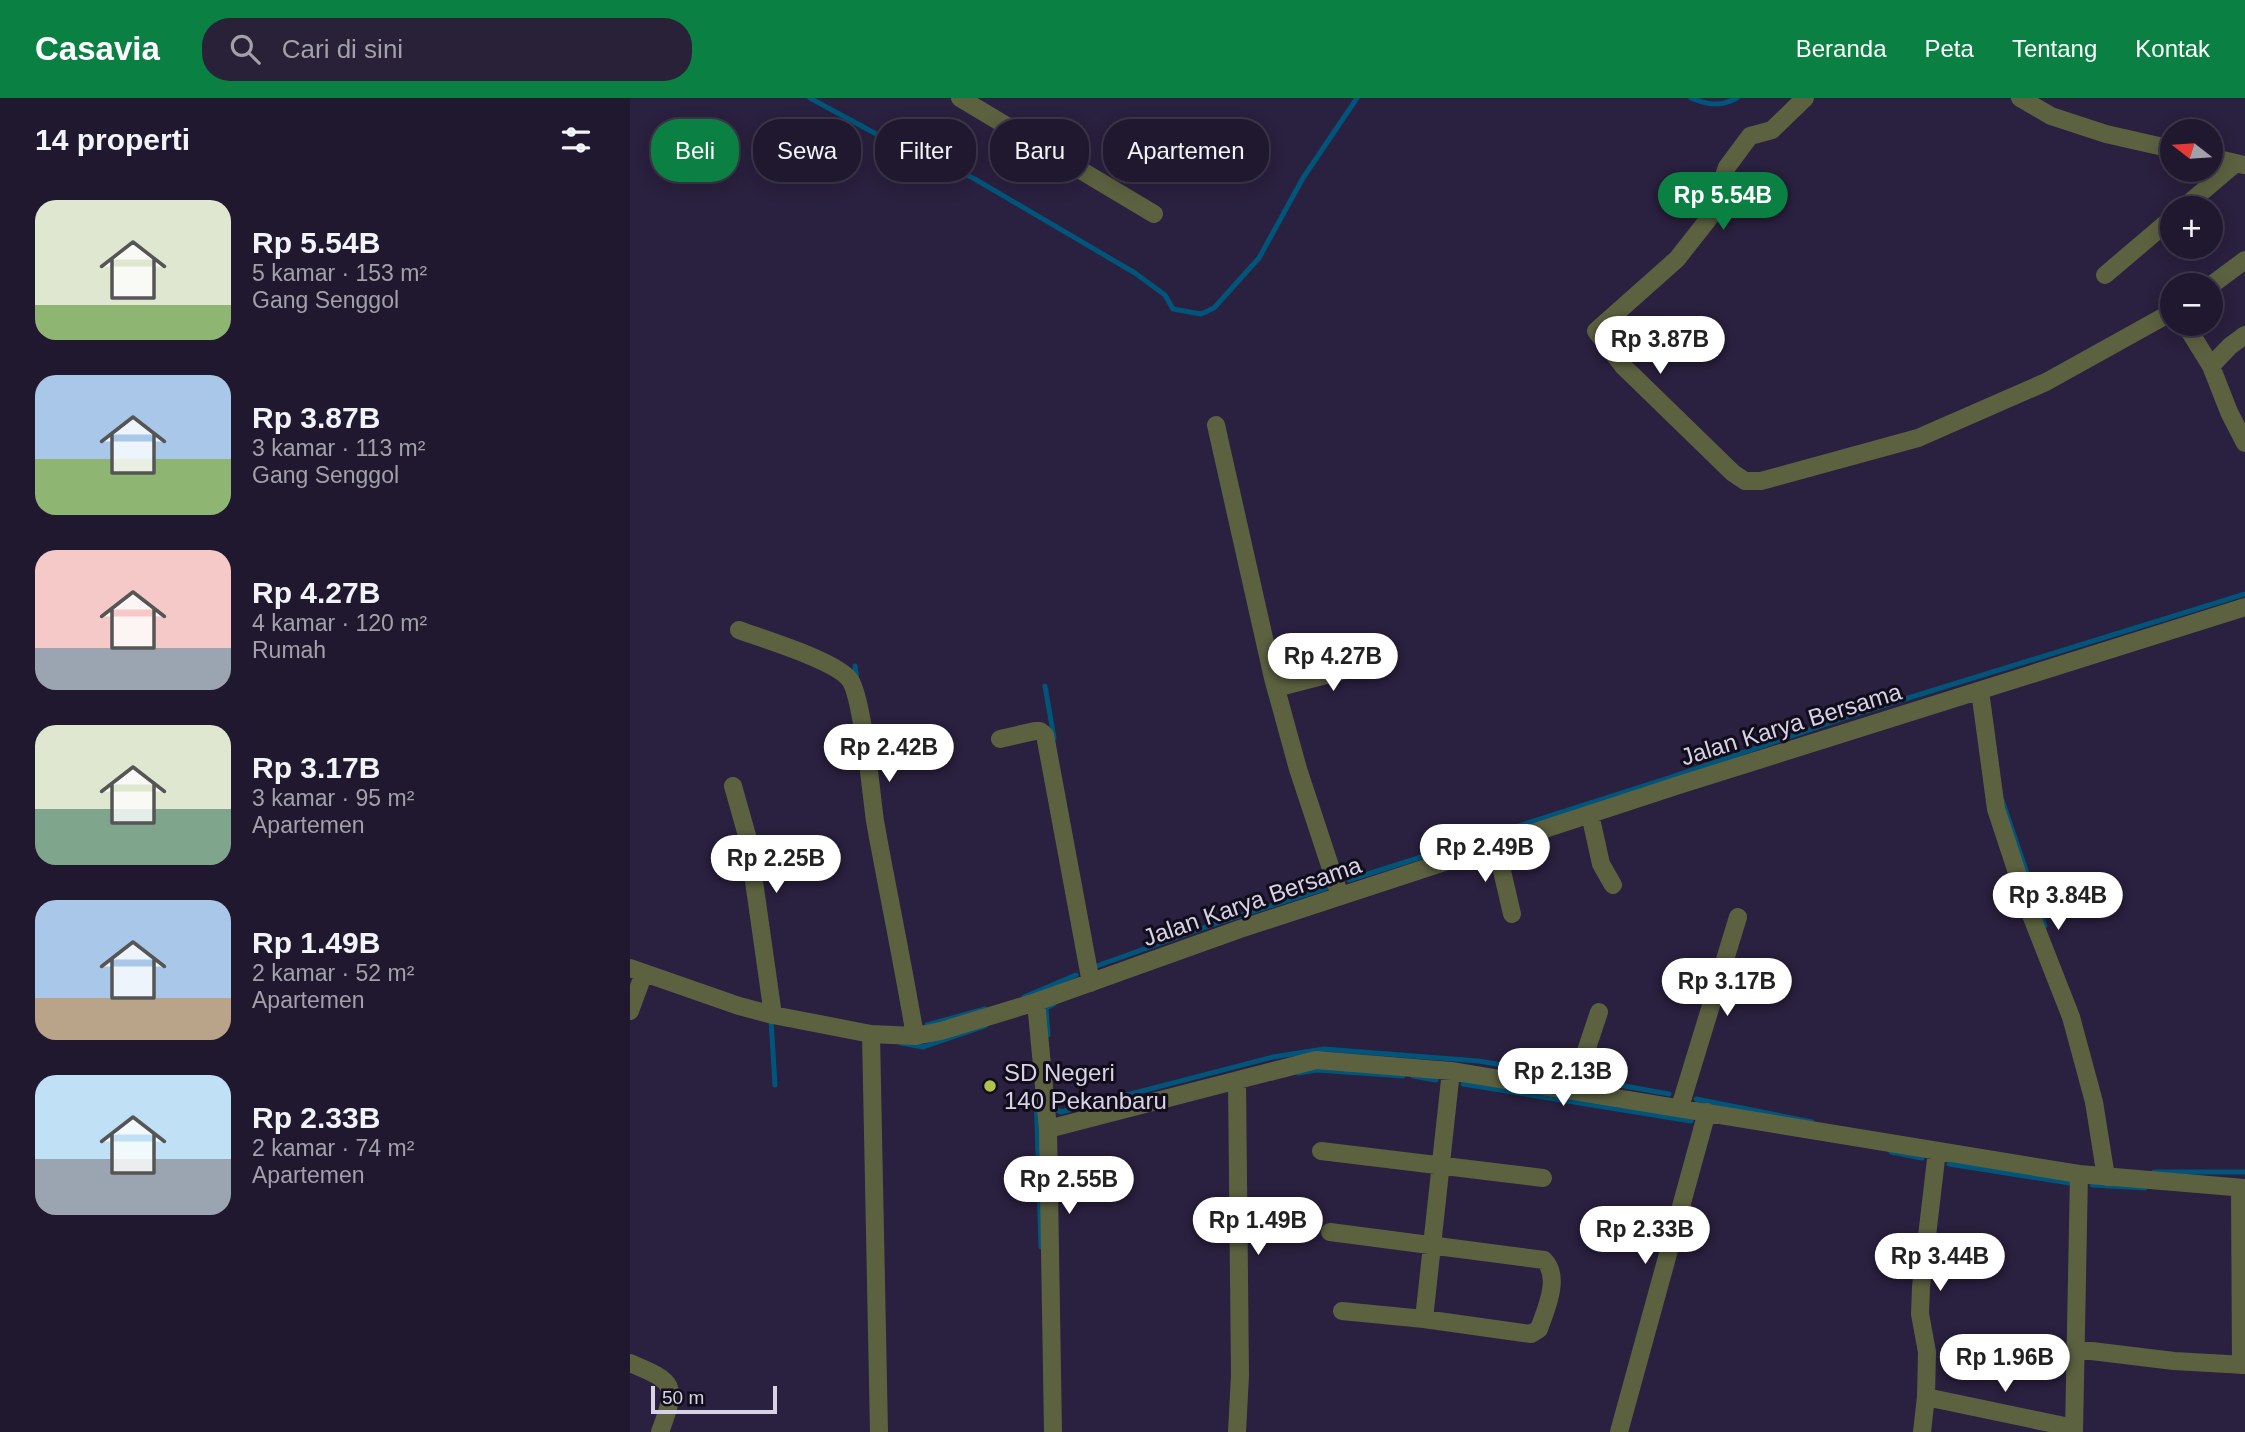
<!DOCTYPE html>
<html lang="id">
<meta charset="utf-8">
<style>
:root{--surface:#20182f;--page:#282137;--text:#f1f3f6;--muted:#a2a0aa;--line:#3d374b;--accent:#0b8043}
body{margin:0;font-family:Arial,sans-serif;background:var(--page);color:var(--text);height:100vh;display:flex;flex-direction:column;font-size:26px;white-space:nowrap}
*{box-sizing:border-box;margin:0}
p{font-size:23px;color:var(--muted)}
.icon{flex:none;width:38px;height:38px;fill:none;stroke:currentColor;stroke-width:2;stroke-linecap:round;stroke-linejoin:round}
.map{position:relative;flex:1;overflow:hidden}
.side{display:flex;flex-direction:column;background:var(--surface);width:630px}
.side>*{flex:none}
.top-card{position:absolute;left:21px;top:21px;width:665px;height:63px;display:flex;gap:14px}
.needle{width:46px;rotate:287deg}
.controls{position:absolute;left:1530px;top:21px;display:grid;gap:14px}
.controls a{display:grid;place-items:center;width:63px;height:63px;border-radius:50%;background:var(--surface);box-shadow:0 4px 18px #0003,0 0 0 2px var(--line);font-size:35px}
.scale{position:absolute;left:21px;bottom:18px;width:126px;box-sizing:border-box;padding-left:7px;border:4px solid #d7d2e6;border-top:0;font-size:19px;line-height:24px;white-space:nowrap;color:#d7d2e6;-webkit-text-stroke:5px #110d1a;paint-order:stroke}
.price{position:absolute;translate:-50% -60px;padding:0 16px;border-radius:24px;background:#fff;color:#222;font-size:23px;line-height:46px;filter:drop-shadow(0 2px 4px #0008)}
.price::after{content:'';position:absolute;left:50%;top:42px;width:21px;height:16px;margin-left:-10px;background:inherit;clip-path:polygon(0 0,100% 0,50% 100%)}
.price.active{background:var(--accent);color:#fff}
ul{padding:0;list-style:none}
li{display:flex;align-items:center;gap:21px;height:175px;padding:0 35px}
li span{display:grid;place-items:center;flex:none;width:196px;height:140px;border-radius:21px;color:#555}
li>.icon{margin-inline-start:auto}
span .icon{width:84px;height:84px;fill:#fffc;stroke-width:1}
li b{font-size:30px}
h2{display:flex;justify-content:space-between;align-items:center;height:84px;padding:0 35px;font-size:30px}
.pill{padding:0 24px;border-radius:28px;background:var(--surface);box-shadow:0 4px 18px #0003,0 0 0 2px var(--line);font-size:24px;line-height:63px}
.pill.active{background:var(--accent);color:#fff}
header{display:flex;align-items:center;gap:42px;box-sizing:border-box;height:98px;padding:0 35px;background:var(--accent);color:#fff}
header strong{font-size:33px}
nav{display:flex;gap:38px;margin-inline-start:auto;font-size:24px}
.search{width:490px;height:63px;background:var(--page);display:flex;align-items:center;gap:18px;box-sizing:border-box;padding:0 24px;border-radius:28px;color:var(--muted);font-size:26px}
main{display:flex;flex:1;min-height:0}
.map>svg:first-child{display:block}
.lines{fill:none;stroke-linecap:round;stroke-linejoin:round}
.stream{stroke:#01557b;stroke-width:5}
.minor{stroke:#5c6240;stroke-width:18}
.poi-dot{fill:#b2c34c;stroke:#110d1a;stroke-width:2.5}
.labels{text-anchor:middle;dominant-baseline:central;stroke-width:6;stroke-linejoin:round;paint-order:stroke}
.street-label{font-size:24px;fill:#d7d2e6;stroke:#110d1a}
.poi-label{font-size:24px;fill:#d7d2e6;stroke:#110d1a;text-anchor:start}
</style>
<header>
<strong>Casavia</strong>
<div class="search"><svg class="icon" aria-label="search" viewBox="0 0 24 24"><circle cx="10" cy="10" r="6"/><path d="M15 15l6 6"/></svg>Cari di sini</div>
<nav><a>Beranda</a><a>Peta</a><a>Tentang</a><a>Kontak</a></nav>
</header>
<main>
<section class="side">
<h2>14 properti<svg class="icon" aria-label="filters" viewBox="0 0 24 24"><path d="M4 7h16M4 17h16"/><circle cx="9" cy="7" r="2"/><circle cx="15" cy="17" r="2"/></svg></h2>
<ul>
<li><span style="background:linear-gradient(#dfe7d0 75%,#8fb573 0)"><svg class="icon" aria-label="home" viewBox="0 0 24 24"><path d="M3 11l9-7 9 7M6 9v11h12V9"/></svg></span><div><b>Rp 5.54B</b><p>5 kamar · 153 m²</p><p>Gang Senggol</p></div></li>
<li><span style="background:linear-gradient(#a9c7e8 60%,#8fb573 0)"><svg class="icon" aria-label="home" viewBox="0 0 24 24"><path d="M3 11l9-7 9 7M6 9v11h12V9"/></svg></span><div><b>Rp 3.87B</b><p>3 kamar · 113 m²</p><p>Gang Senggol</p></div></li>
<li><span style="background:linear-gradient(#f6c9c9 70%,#9aa5b1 0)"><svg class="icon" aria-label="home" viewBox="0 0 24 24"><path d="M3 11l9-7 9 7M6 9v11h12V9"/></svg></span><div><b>Rp 4.27B</b><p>4 kamar · 120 m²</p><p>Rumah</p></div></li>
<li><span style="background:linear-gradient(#dfe7d0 60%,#7fa58c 0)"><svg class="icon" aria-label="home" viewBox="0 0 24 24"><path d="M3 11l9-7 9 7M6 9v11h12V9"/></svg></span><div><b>Rp 3.17B</b><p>3 kamar · 95 m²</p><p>Apartemen</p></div></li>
<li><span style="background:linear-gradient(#a9c7e8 70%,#b9a48a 0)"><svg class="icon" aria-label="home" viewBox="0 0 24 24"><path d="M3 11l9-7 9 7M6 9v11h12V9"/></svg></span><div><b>Rp 1.49B</b><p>2 kamar · 52 m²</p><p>Apartemen</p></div></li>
<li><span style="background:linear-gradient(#bfe0f5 60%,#9aa5b1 0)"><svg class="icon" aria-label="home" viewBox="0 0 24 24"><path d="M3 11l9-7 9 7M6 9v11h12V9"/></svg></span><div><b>Rp 2.33B</b><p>2 kamar · 74 m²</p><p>Apartemen</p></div></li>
</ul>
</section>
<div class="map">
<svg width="1615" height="1334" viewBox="0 0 1615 1334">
<rect width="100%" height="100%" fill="#2a203f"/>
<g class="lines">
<!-- stream -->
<path class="stream" d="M180,0L307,69L325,72L343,80L505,175L535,197L543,211L571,216L584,210L629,160L673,80L727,0
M1061,0C1078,7 1090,9 1107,0
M225,568L227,582
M415,588L424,640
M1372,702L1415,828
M719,782L1039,680L1220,618L1615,496
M461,870L584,826L696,790
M394,899L446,877
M141,922L145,987
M297,927L355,911
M418,937L416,910L424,906
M271,945L293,949L355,928
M668,975L687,972L773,978
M783,978L806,982
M961,982L1039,996
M833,986L1061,1023
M406,994L411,1149
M1066,1001L1182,1024
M421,1006V1009L431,1014L643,959L694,951L848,963L933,977
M1261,1054L1292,1060
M1319,1066L1446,1086
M1524,1074H1615
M1462,1087L1515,1090"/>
<!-- minor -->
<path class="minor" d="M330,0L524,116
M1175,0L1142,32L1120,38L1097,69L1080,119L1047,161L966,233L993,268L1103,375L1115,383H1131L1288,340L1416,284L1542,214
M1390,0L1421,18L1476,36L1542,51
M1580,59L1614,67
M1553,110L1606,65
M1475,177L1542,120
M1580,188L1615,162
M1555,226L1581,268
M1615,237L1600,248L1581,268L1599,314L1615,345
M586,327L643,580L668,671L710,798
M109,532C133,541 207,563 220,582C233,601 241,695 245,723C258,795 273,866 285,938
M646,590L750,563
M1350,593L1366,711L1401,817L1441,919L1464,1004L1476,1079
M370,641L405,633H410L415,637L461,885
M103,688L118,741L143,917
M960,716L971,766L983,787
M866,747L882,816
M0,870L109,908L143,917L241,936L285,938L311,933L406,904L610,831L1049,687L1615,509
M406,904L418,1031L423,1334
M0,913L14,875
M241,936L249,1334
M607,983L610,1277L607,1334
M943,992L969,914
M1050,1009L1108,819
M418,1031L686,962L821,973L1449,1076L1615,1090
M691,1053L913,1080
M1610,1090L1611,1267
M700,1134L914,1162C931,1179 916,1211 909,1231L901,1236L794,1221L712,1213
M794,1221L821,973
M1445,1251L1544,1263L1615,1267
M0,1265C45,1284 48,1286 30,1334
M1296,1299L1444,1330
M989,1334L1077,1014
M1292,1334L1296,1299L1297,1254L1290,1216L1291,1189L1307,1053
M1444,1334L1449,1076"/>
</g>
<!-- markers -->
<circle class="poi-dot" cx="360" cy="988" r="7"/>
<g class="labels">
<!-- street labels -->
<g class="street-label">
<text transform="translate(1161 626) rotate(-17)">Jalan Karya Bersama</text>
<text transform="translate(622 803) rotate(-19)">Jalan Karya Bersama</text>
</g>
<!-- poi labels -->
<g class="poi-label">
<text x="374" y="974">SD Negeri<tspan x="374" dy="28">140 Pekanbaru</tspan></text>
</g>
</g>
</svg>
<div class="controls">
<a><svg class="needle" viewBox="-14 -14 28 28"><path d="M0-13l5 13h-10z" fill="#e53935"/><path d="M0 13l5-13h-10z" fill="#a2a0aa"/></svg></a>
<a>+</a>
<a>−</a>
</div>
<div class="scale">50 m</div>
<b class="price active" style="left:1093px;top:134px">Rp 5.54B</b>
<b class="price" style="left:1030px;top:278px">Rp 3.87B</b>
<b class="price" style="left:703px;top:595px">Rp 4.27B</b>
<b class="price" style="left:259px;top:686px">Rp 2.42B</b>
<b class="price" style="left:855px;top:786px">Rp 2.49B</b>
<b class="price" style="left:146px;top:797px">Rp 2.25B</b>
<b class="price" style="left:1428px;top:834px">Rp 3.84B</b>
<b class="price" style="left:1097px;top:920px">Rp 3.17B</b>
<b class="price" style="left:933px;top:1010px">Rp 2.13B</b>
<b class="price" style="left:439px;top:1118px">Rp 2.55B</b>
<b class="price" style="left:628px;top:1159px">Rp 1.49B</b>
<b class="price" style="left:1015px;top:1168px">Rp 2.33B</b>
<b class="price" style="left:1310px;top:1195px">Rp 3.44B</b>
<b class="price" style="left:1375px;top:1296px">Rp 1.96B</b>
<div class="top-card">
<a class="pill active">Beli</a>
<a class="pill">Sewa</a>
<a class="pill">Filter</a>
<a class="pill">Baru</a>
<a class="pill">Apartemen</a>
</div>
</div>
</main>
